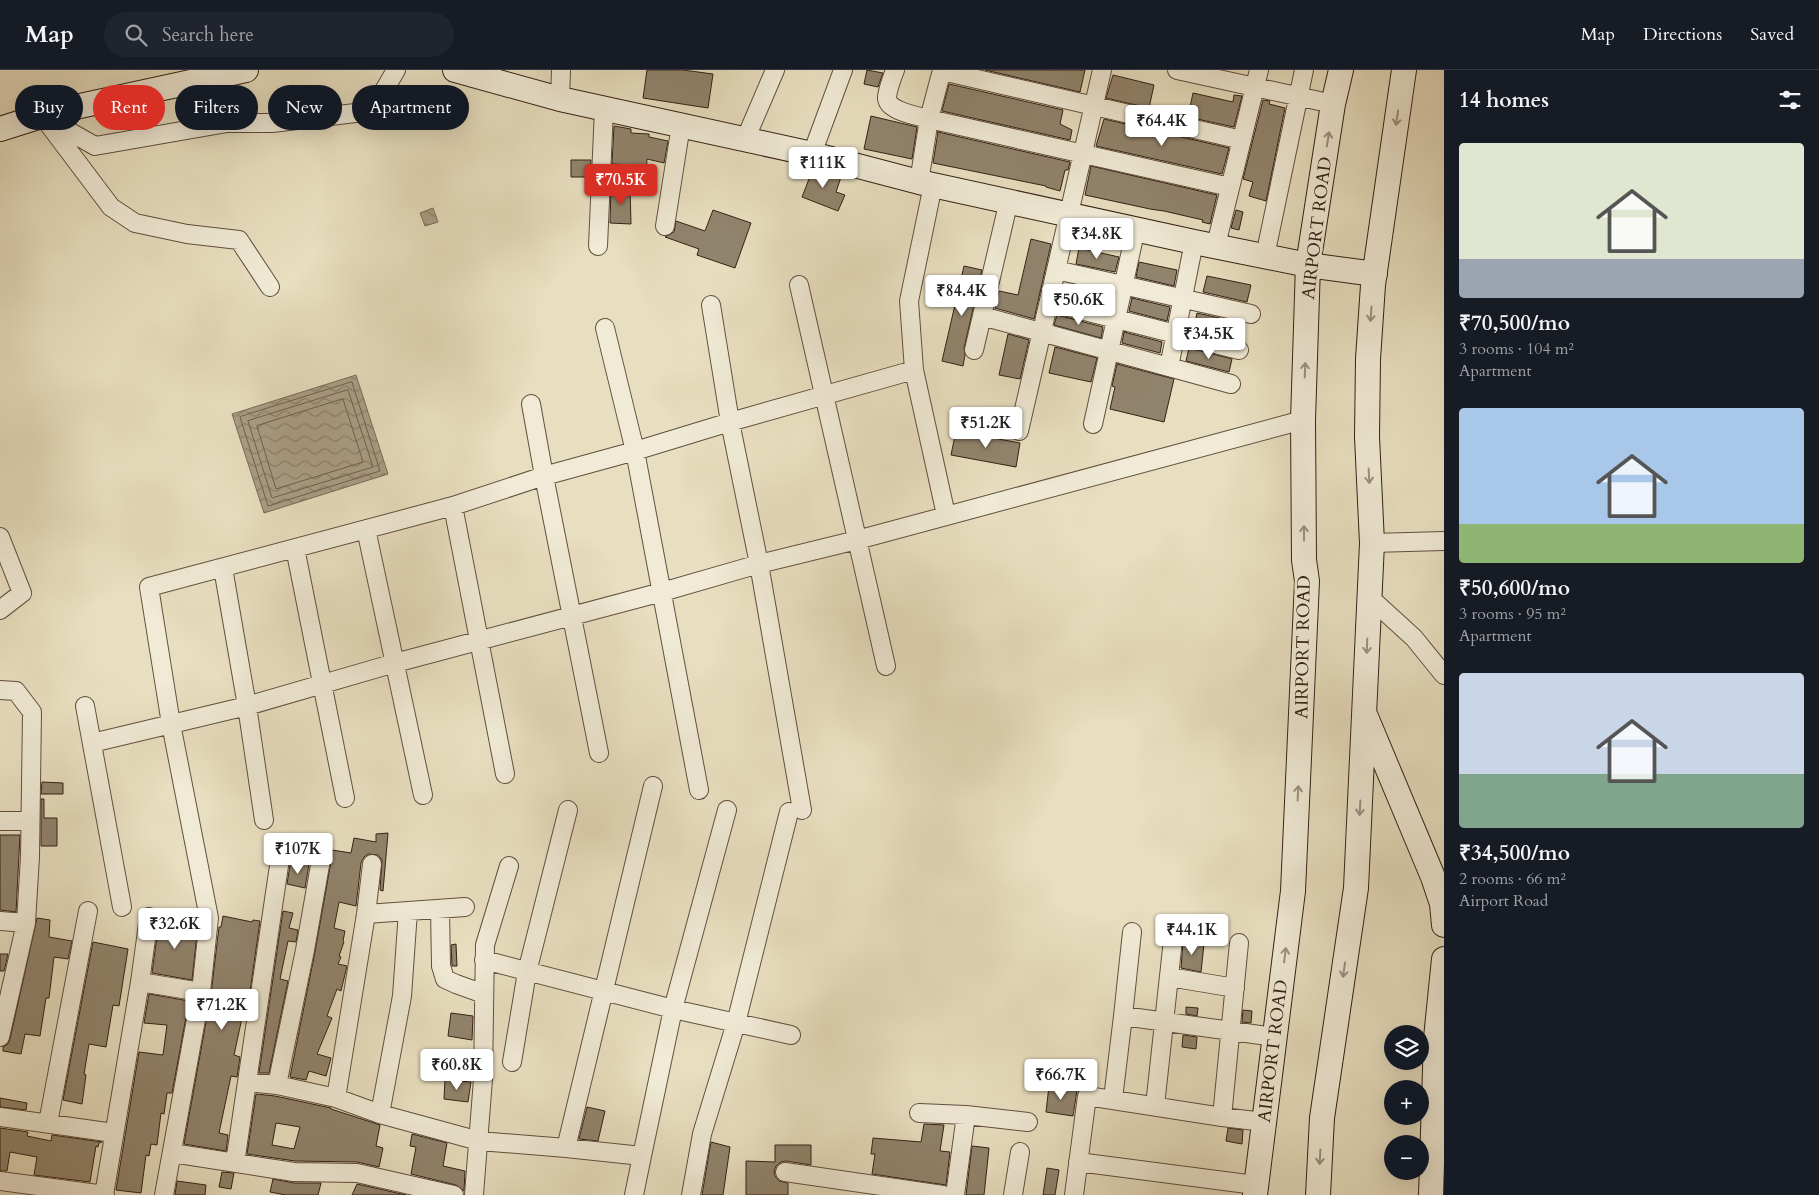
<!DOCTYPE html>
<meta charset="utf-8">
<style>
:root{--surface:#171b24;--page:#20242c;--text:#f1f3f6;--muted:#9ea1a6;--line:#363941;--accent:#d93025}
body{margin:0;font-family:Cardo,serif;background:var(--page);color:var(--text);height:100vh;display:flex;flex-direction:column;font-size:19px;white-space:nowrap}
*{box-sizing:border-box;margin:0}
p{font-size:16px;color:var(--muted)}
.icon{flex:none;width:28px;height:28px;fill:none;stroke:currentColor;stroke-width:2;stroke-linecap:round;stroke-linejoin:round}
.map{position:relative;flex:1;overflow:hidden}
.details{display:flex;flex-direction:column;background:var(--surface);width:375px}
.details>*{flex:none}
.hud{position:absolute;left:15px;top:15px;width:475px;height:45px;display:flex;gap:10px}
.fabs{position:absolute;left:1384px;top:955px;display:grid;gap:10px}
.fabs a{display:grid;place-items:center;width:45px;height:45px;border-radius:50%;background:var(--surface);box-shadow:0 5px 20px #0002;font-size:25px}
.price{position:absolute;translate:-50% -42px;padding:0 11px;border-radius:5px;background:#fff;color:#222;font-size:16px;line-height:32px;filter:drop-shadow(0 1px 2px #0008)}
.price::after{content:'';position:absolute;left:50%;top:30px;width:15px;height:11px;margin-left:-8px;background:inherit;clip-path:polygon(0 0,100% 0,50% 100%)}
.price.current{background:var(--accent);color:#fff}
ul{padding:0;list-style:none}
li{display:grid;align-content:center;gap:10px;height:265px;padding:0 15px}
li span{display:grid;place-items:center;height:155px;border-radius:5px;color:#555}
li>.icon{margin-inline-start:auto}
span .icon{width:90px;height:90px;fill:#fffc;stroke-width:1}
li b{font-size:21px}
h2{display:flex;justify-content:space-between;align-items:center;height:60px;padding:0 15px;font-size:21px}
.tag{padding:0 18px;border-radius:22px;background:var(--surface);box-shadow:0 5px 20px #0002;font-size:18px;line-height:45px}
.tag.current{background:var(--accent);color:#fff}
header{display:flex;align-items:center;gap:30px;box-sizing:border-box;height:70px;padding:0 25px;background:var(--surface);border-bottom:1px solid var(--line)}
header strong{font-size:24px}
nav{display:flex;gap:28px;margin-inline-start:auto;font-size:18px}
.search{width:350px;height:45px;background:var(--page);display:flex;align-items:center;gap:12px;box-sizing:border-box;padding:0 18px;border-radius:28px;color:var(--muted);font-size:19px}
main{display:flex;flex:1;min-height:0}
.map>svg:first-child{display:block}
.water{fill:url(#water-waves);stroke:#7a6c58}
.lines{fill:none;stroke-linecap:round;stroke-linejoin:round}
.shore{stroke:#6e604d;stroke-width:1}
.building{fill:#91846d;stroke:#332114;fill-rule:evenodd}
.street-casing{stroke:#60503f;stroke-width:20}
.secondary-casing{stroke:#332114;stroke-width:26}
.street{stroke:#f0ead6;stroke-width:18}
.secondary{stroke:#f0ead6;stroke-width:24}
.oneway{stroke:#9b907f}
.labels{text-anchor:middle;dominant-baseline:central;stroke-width:5;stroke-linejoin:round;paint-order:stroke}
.street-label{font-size:18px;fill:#332114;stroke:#f0ead6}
</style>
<header>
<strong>Map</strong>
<div class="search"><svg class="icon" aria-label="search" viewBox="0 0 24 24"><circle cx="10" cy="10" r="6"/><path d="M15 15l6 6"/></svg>Search here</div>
<nav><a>Map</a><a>Directions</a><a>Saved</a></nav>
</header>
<main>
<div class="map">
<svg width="1444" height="1125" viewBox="0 0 1444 1125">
<defs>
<pattern id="water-waves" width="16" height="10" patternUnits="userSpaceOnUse" patternTransform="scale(1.25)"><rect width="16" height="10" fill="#aa9e86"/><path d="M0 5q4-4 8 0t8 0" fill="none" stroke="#8b806c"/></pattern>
</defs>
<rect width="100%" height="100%" fill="#e8dfc0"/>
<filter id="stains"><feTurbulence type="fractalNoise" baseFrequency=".004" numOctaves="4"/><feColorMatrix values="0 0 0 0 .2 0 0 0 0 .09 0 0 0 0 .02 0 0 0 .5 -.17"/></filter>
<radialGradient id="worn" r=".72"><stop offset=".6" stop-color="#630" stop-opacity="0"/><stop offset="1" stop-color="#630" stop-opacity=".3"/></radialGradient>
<!-- water -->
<path class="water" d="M433,138L438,152L425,156L420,143Z
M356,305L388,404L264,443L232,344Z"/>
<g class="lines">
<!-- shore -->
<path class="shore" d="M352,312L380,401L268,436L240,347Z
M348,320L373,397L272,428L248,351Z
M343,329L363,392L276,419L257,356Z"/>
</g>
<!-- building -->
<path class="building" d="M647,0H683L713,4L708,38L643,28Z
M867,0L883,3L878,17L864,14Z
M985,0H1085L1080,22Z
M1113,5L1154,15L1149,38L1106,28Z
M949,14L1063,40L1060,54L1072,60L1070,70L942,41Z
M1193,23L1233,32L1234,25L1242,26L1234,57L1188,47Z
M1263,30L1270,31L1269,34L1285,38L1266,131L1249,126L1253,112L1243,109Z
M871,46L917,57L912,89L864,79Z
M1104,49L1229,78L1222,104L1096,76Z
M614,56L631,59V63L649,64V67L668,71L664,93L647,89L646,105L630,104L631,95L612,94Z
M938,62L1070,92L1068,100H1065L1060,121L1046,117V116L933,93Z
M571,90H591L590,107H571Z
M1091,96L1217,125L1210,154L1202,152L1203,150L1164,141L1150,139L1085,125Z
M806,97L841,107L836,122L845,125L838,141L802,127L809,109L802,107Z
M611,118H630L631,154L610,153Z
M713,140L751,153L735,198L697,185L699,179L665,167L674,162L676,151L705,161Z
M1236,140L1243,142L1239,160L1231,158Z
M1031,169L1051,174L1034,249L995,238L999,221L1018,225Z
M1079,178L1119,187L1115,202L1076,194Z
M1139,192L1177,200L1174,216L1136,207Z
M964,196L982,200L964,278L965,285L963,296L942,291Z
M1207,206L1251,215L1247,232L1203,222Z
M1072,214L1111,223L1108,236L1069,226Z
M1132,228L1170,237L1167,251L1129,241Z
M1197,243L1242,253L1238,269L1194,258Z
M1057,245L1103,257L1101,268L1054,255Z
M1124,262L1162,272L1160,283L1122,273Z
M1008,264L1029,270L1020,309L999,305Z
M1055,277L1097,288L1091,312L1049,303Z
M1189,278L1232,289L1229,302L1186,291Z
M1117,294L1174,309L1164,352L1110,339L1115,317L1112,316Z
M956,361L1020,373L1016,397L951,385Z
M42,712L63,713V724H41Z
M41,729H44V748H57V776H41Z
M388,763L383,821L380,820L382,790L378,785L368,784L364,787L361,793L356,836L339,832L334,858L345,861L343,871L344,872L339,886L341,887L338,894L347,896L341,921L337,919L327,946L332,948L317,984L331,988L326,1006L309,1001L306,1010L290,1007L315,882L332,786V780L351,783L354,768L376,772V764Z
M0,765H20L16,842L0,840Z
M298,792L309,794L305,818L287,814L290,795Z
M283,841L293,843L289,858L298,860L296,872L288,871L280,909L288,911L269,1003H259Z
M223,846L252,852L253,850L260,851L246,949L242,948L234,985L240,987L237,1007L231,1006L219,1063L228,1065L226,1081L184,1074L211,924L219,857H221Z
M37,848L50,850L49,867L72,871L68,889L54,887L49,928H46L40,966L25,964L21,984L3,981V977L8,974L10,969Z
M159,852L198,855L192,910L152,903Z
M93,872L128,879L119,936L113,935L106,977L89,974L84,1004L86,1005L82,1034L63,1030Z
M1183,872L1204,874L1201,902L1181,898Z
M456,874L457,896H452L451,875Z
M0,884H8L4,901H0Z
M149,924L189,931L172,1023H167L164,1044L161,1043L157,1075L151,1074L149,1086L146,1085L141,1123L116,1120L139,982L163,985L167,955L144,953Z
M1186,937L1198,938L1197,946L1186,944Z
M1243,940L1252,941L1251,953L1242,952Z
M451,943L473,946L472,970L448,966Z
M1183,965L1197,967L1196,979L1182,977Z
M445,1010L471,1012L468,1032L444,1029Z
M1049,1016L1077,1020L1073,1046L1046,1042Z
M256,1024L275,1026L331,1038V1039L380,1055L376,1076L383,1078L379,1097L357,1092L295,1091L247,1084ZM276,1053L300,1057L294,1079L272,1075Z
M0,1028L27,1033L26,1040L0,1037Z
M587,1037L605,1041L598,1071L579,1069Z
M924,1054L944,1055L940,1081L950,1082L946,1115L872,1104L875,1084H871L873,1068L921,1072Z
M0,1058L28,1062L27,1066L51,1071L52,1065L102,1072L99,1073L98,1077L96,1076L90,1112L34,1105L37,1087L10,1082L7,1101H0Z
M1228,1058L1243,1060L1242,1074L1226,1071Z
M412,1064L447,1073L443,1096L465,1101L464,1121L456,1115L411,1104L416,1077L410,1076Z
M711,1072L730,1077L723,1125H702Z
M775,1075H811V1095L786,1091L781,1092L776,1096L774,1101L775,1106L779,1111L788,1113V1125H746V1091L775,1092Z
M972,1076L989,1078L984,1125H966Z
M1047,1098L1059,1100L1055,1125H1043Z
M222,1102L234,1103L231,1119L219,1117Z
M273,1109L294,1113H321L318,1125H286L270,1122Z
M177,1111L206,1115L205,1125H175Z
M357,1114L406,1125H352Z"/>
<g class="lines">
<!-- street casing -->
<g class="street-casing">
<path id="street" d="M895,0C892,8 888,18 887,27C886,41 918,46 929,49L1230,117
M1177,0L1333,34
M942,1L1242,70
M560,29L561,0
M42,46L95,76L227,53H272L372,41L396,0
M47,52L111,137L135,153L187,164L239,170L270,217
M745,70L775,0
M812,84L843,0
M919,112L929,49L942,0
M933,115L909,231L914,300L946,445
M665,156L681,55
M1216,175L1259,0
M598,176L604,38
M1265,186L1304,0
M1056,200L1251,244
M799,215L886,596
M1049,232L1239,280
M711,235L730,352L759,494L802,740
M982,246L1231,314
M605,258L635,381L699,720
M974,280L1009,130
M1169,297L1194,172
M531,334L544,406L599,683
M1093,354L1136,158
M1019,361L1102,0
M453,436L505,704
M366,459L423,725
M0,467L22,523L0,540
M1372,473L1444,471
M295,478L345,728
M223,498L247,636L264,750
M1369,527L1414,568L1444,605
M0,620L16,621L32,642L30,787L26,853L0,967
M85,636L122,837
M92,673L247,636L395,593L662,522L759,494L857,470L1303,350
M727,740L673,939L791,965
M0,751H30
M440,839L441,896L445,909L456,914L484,924
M366,844L465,837
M0,851L26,853
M484,890L673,939L642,1086
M1169,907L1235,918
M140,912L201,922
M1123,946L1132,862
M512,992L527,902L568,740
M247,1012L277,1015L336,1028L380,1044L479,1071L566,1078L642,1086L634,1125
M336,1028L366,844L372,794
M1113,1029L1123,946L1275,967
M1155,1036L1174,860
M919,1043L966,1045L1028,1052
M380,1044L402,926L408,841
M0,1047L114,1063
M1222,1047L1239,873
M48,1053L88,841
M566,1078L653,716
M172,1083L294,1102L357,1103L454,1125
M1078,1092L1255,1115
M235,1093L280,789C290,781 308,777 320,780L322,784L305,880L277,1015
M785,1102L943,1125
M0,1111L105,1125
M104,1125L140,912L149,847
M164,1125L201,922L209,848L171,654L149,517L453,436L544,406L635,381L730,352L914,300
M474,1125L483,1009L485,875L509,796
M691,1125L702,1064L736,953L789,742
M955,1125L966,1045
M1013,1125L1020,1082
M1074,1125L1087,1026L1222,1047L1264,1052"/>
</g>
<!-- secondary casing -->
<g class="secondary-casing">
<path id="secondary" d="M455,0L560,29L812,84L919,112L1194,172L1308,195L1375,204
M0,59L57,41L246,0
M1366,647L1433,807L1442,834L1444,855
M1255,1125L1293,821L1307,511L1304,490L1303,350L1308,195L1333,34L1341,0
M1318,1125L1322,1048L1356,818L1372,473L1367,367L1368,289L1373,215L1404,0
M1431,1125L1436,968L1444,889"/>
</g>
<!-- street -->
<use href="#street" class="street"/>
<!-- secondary -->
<use href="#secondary" class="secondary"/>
</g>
<!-- one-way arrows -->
<defs><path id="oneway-shaft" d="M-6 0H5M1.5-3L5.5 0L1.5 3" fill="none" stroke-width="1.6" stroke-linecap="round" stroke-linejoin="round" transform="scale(1.25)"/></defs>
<g class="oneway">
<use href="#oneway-shaft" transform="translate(1397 48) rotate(98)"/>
<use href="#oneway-shaft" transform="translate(1328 69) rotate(-81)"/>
<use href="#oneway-shaft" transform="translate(1371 244) rotate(94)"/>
<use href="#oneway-shaft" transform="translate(1305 300) rotate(-88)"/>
<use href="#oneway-shaft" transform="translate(1369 406) rotate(87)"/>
<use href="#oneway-shaft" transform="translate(1304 463) rotate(-90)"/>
<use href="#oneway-shaft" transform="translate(1367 576) rotate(92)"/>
<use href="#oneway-shaft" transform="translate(1298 723) rotate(-87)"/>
<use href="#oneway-shaft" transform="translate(1360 738) rotate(93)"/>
<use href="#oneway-shaft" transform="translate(1285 885) rotate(-83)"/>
<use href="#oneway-shaft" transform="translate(1344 900) rotate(98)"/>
<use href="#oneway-shaft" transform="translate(1320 1087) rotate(93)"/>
</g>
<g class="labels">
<!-- street labels -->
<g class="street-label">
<text transform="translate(1317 158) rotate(-83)">AIRPORT ROAD</text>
<text transform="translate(1303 577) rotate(-89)">AIRPORT ROAD</text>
<text transform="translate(1273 981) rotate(-83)">AIRPORT ROAD</text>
</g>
</g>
<rect width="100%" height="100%" filter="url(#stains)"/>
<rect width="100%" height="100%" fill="url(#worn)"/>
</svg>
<div class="fabs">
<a><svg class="icon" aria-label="layers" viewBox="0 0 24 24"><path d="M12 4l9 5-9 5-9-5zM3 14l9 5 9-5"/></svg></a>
<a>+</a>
<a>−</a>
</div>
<b class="price" style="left:1162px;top:77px">₹64.4K</b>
<b class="price" style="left:823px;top:119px">₹111K</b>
<b class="price current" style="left:621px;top:136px">₹70.5K</b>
<b class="price" style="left:1097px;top:190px">₹34.8K</b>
<b class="price" style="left:962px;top:247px">₹84.4K</b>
<b class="price" style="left:1079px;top:256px">₹50.6K</b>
<b class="price" style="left:1209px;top:290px">₹34.5K</b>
<b class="price" style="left:986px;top:379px">₹51.2K</b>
<b class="price" style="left:298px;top:805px">₹107K</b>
<b class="price" style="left:175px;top:880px">₹32.6K</b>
<b class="price" style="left:1192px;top:886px">₹44.1K</b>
<b class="price" style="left:222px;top:961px">₹71.2K</b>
<b class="price" style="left:457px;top:1021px">₹60.8K</b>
<b class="price" style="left:1061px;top:1031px">₹66.7K</b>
<div class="hud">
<a class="tag">Buy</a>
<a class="tag current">Rent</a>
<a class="tag">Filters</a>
<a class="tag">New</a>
<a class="tag">Apartment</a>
</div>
</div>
<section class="details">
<h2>14 homes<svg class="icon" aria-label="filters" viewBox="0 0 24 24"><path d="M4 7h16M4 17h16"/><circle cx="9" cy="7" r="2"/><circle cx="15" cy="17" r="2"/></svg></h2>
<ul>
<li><span style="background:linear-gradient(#dfe7d0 75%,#9aa5b1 0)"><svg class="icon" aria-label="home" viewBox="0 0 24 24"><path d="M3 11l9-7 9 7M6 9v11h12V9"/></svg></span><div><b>₹70,500/mo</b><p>3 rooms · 104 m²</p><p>Apartment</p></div></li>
<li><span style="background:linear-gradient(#a9c7e8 75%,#8fb573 0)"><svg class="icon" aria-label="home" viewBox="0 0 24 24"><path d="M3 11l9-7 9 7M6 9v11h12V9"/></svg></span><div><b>₹50,600/mo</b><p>3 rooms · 95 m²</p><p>Apartment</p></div></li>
<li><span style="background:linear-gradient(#c9d6e8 65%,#7fa58c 0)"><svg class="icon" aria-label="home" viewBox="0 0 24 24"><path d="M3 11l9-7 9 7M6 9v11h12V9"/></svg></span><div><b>₹34,500/mo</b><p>2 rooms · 66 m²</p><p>Airport Road</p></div></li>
</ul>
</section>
</main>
